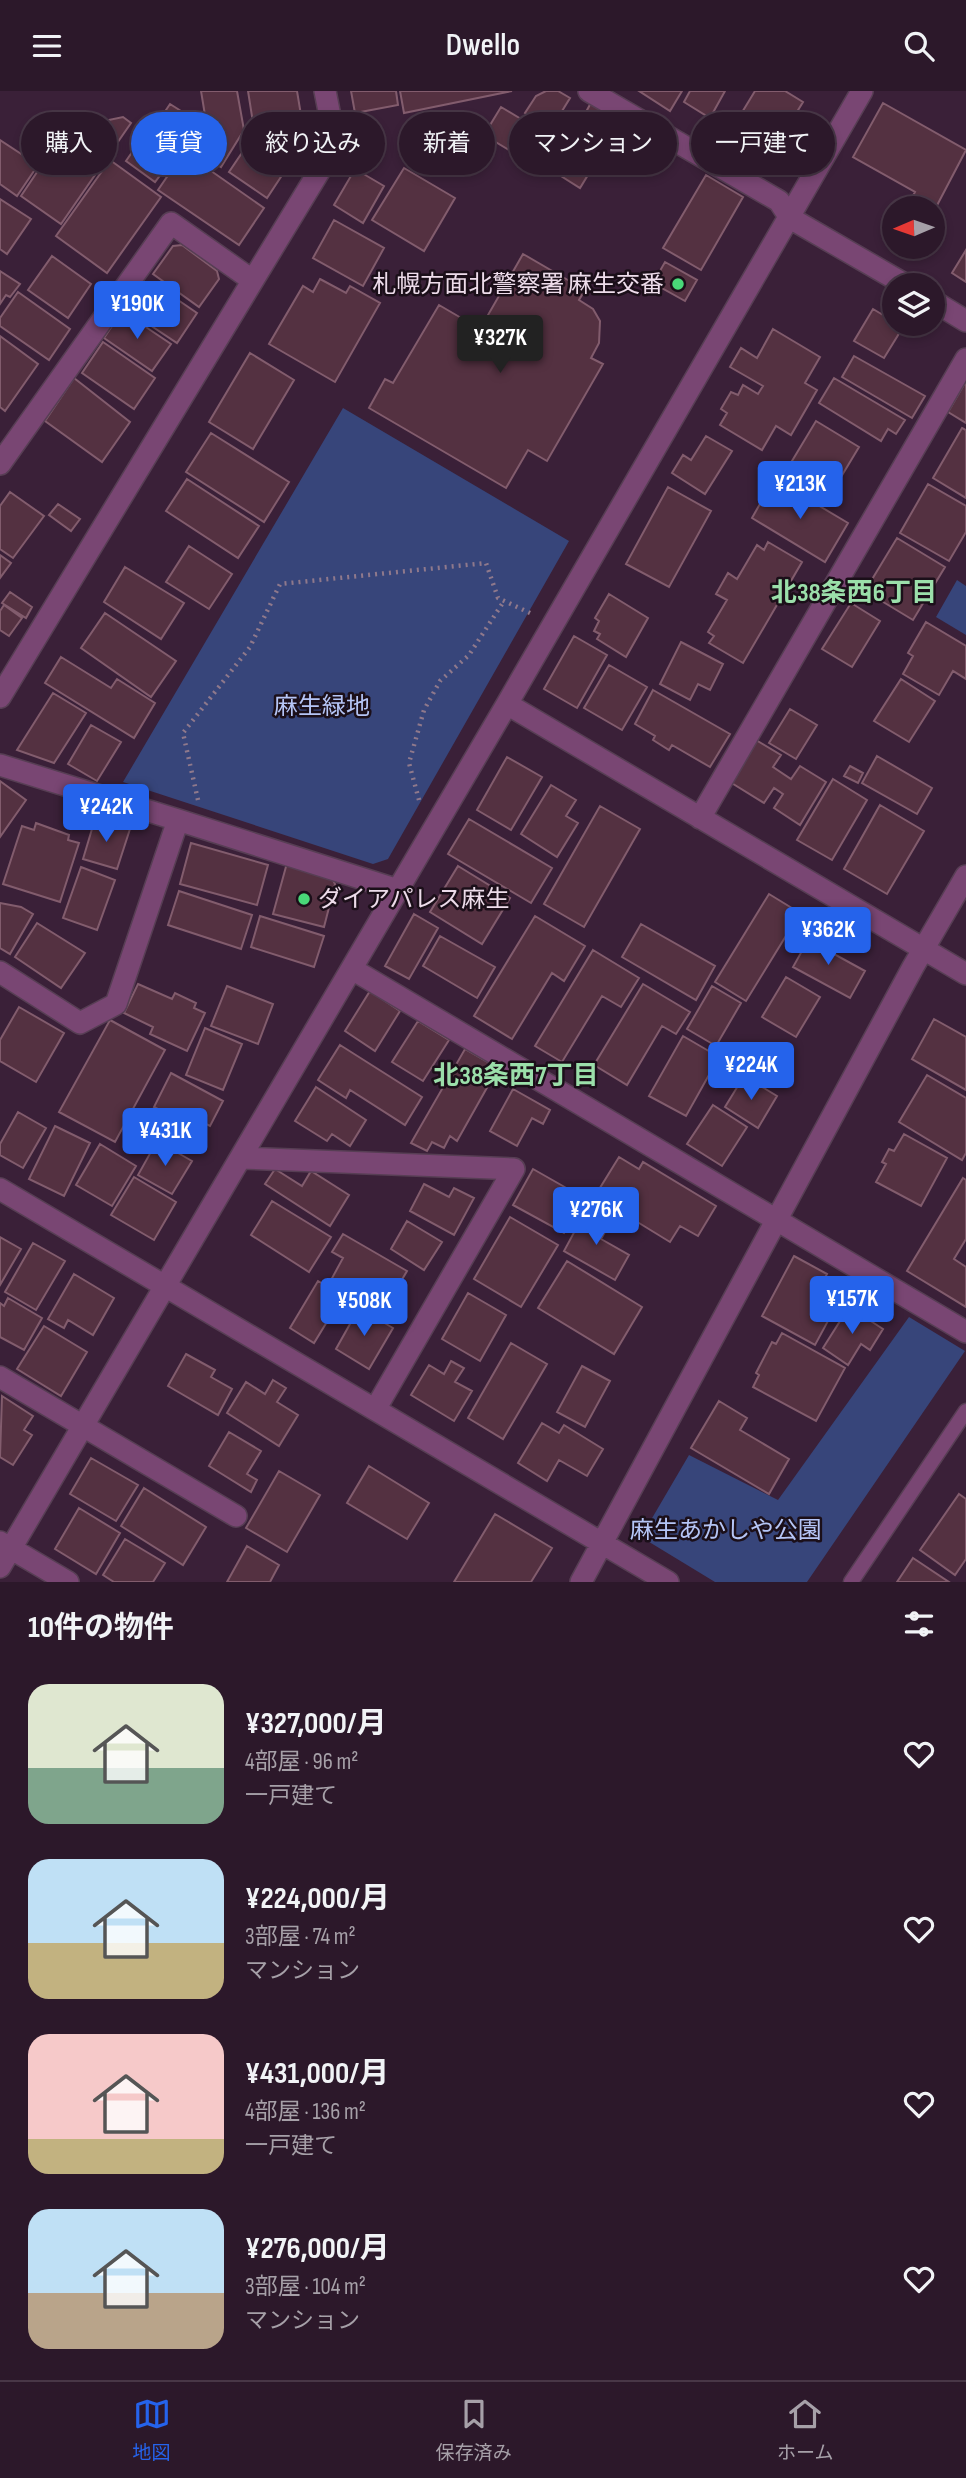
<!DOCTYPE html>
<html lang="ja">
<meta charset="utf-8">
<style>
:root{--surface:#2c182a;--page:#342132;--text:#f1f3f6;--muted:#a6a0a8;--line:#483747;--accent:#2563eb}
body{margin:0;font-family:"Sofia Sans Condensed","Noto Sans JP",sans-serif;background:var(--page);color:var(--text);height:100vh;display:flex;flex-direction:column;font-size:26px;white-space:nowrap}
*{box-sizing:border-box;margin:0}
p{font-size:23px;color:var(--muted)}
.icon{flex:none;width:38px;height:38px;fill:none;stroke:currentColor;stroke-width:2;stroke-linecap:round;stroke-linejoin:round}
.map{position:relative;height:1491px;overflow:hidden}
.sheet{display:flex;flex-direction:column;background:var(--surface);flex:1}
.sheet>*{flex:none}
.banner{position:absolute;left:21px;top:21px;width:924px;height:63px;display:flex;gap:14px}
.needle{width:46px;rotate:268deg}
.controls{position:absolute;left:882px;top:105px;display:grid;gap:14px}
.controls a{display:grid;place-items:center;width:63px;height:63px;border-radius:50%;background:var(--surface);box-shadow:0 4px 10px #0003,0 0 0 2px var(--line);font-size:35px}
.price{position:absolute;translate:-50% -60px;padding:0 16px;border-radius:7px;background:var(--accent);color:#fff;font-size:23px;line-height:46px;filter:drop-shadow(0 2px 4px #0008)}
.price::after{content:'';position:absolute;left:50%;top:42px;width:21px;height:16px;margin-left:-10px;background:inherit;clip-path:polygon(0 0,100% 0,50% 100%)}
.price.selected{background:#222;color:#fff}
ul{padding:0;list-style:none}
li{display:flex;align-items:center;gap:21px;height:175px;padding:0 28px}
li span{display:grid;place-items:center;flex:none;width:196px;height:140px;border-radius:21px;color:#555}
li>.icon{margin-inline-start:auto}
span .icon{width:84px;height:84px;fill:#fffc;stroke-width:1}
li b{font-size:30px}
h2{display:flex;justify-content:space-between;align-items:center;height:84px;padding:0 28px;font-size:30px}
.pill{padding:0 24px;border-radius:32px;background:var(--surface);box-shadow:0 4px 10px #0003,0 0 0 2px var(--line);font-size:24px;line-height:63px}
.pill.selected{background:var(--accent);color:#fff}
header{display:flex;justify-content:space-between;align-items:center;height:91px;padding:0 28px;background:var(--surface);font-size:32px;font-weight:600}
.tabs{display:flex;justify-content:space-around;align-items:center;height:98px;border-top:2px solid var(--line);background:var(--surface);font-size:19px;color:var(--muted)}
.tabs a{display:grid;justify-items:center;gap:4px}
.tabs .selected{color:var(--accent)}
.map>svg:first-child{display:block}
.green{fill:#37457a}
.building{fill:#543141;stroke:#825c6d;stroke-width:2}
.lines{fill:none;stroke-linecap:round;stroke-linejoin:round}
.service-casing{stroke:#573e54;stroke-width:17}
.minor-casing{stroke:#573e54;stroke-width:24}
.path{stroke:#8f798c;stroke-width:4.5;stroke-dasharray:2 5;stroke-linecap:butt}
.service{stroke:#794673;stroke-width:14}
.minor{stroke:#794673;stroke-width:21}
.poi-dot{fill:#49d778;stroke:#1b0f19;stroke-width:2.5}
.labels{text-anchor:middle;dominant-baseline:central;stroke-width:5;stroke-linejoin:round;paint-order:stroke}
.poi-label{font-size:24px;fill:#eddcea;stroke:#1b0f19;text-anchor:end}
.park-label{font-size:24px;fill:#b5c5f6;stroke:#1b0f19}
.neighbourhood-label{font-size:26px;font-weight:bold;fill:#9bdfaa;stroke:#1b0f19}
</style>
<header><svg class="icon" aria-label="menu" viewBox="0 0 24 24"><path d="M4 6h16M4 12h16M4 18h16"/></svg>Dwello<svg class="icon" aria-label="search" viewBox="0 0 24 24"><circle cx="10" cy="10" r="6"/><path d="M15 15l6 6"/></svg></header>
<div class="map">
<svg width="966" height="1491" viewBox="0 0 966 1491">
<rect width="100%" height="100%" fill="#3a2038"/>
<!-- green -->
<path class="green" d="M343,317L569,450L388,768L373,773L123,691Z
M957,489L966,495V544L936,526Z
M909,1226L965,1260L807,1491H715L641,1446L689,1364L778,1409Z"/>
<!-- building -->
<path class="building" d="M201,0H237L244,39L221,76L186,54L205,24Z
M248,0H297L302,30L254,38Z
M351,0H396L398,14L355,22Z
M400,0H512L404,22Z
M546,0H558L570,7L551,38L525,22L536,5Z
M639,0H682L670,20Z
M690,0H725L710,27L684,11Z
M755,0H785L803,11L763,76L724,51Z
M593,8L621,25L606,50L579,34Z
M883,12L966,59L933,122V117H923L910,110L915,101L853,66Z
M170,13L192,27L172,58L150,43Z
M501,16L546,43L529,71L484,44Z
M123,26L131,32L61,133L21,105L66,38Z
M577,39L605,56L580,97L553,80Z
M144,44L174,66L155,91L126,70Z
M268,44L296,63L267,107L229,81L252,47Z
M0,49L38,74L17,105L0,93Z
M184,61L264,117L239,154L158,99Z
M110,69L161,106L107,182L56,145Z
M404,77L455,107L424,160L372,129Z
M355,78L384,95L363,132L334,114Z
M706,84L743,106L701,179L663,157Z
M0,108L31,128L7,163L0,158Z
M334,129L384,157L363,195L313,167Z
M182,154L217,180L219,188L199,216L153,183L173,155Z
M966,159V191L952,182Z
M523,163L585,199L579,209L593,218L600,230L599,252L591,267L603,273L547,370L528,359L506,397L369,317L385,288L393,292L439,214L480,238Z
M52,165L91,193L68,227L28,199Z
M665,171L697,189L685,210L653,192Z
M0,180L20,193L10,206L6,204L0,213Z
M320,188L346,202L350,195L380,212L335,291L269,253L303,195L313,201Z
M156,194L197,222L177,252L135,224Z
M18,201L70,238L49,269L0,235V227Z
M873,218L903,236L884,267L854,250Z
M122,220L171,253L152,280L104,247Z
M773,238L820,266L805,292L817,299L791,344L776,335L762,359L720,334L727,322L721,318L731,301L738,304L743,294L758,303L763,295L730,276L741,257L757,267Z
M0,245L38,273L5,320L0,316Z
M103,251L155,287L134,318L82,282Z
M250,262L294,289L253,358L209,331Z
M854,265L925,305L912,327L842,286Z
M74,287L130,331L102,371L45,330Z
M834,287L905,329L896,343L888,338L881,350L819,312Z
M966,290V332L948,321Z
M816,330L859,356L829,406L786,380Z
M962,337L966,339V407L933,387Z
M211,342L289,391L264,431L186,381Z
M706,345L732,360L705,403L672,382L683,364L691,369Z
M187,388L259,435L238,467L166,420Z
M774,388L848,432L825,471L752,427Z
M928,393L966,415V441L949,470L900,442Z
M668,396L711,420L669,496L626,473Z
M10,401L44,425L13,467L0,458V415Z
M58,413L80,428L71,440L49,424Z
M897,447L945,476L913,529L865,500Z
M768,451L802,471L743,572L709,552L714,545L708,541L727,509L716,503L728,482L737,488L757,454L764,459Z
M189,455L232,483L209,518L166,491Z
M0,464L11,472L0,487Z
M125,476L184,512L161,548L104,511Z
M10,501L32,516L26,527L2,512Z
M609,503L648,527L626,566L597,548L600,543L594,540L599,530L595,527Z
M851,512L880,530L852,576L822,558Z
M4,514L22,527L9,545L0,539V520Z
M105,522L176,570L151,606L81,557Z
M926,531L966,555V588L953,580L939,604L903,583L913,565L908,562Z
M574,545L607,564L577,617L544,598Z
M681,551L723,573L710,599L698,593L690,609L660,593Z
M61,566L111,597L117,588L155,612L134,647L45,592Z
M609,574L647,596L622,639L584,617Z
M901,588L935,610L909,651L874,630Z
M653,599L730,643L710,676L672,654L669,659L653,649L655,645L635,633Z
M53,602L86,622L54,672L17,659Z
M790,618L817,634L796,668L769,652Z
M91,634L121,651L97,690L68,673Z
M756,649L781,664L773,676L791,688L800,675L826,691L800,734L774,717L783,703L774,697L764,712L730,691Z
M877,665L932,697L917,723L862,692Z
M507,666L542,686L511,739L477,719Z
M850,675L863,682L858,692L844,685Z
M833,688L867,709L832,769L797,749Z
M0,690L26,709L0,746Z
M551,694L576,709L566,725L578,732L557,766L521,743Z
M880,714L924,740L887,803L844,778Z
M600,715L640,738L584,836L544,813Z
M95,728L130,738L117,778L83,768Z
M469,728L552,777L531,812L448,763Z
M36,732L69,744L68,749L79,752L60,811L3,793L22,735L34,739Z
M191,752L268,774L257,814L180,793Z
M287,772L330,783L335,793L324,836L273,823Z
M458,775L510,807L482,853L430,821Z
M81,776L115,789L97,839L63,827Z
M179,800L252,824L241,858L168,834Z
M769,803L800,822L746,910L715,891Z
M0,812L21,816L33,823L10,863L0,857Z
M414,823L438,837L409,888L385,875Z
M260,825L324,845L314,876L251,856Z
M535,825L585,855L564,890L552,882L512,948L474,925Z
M37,832L85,862L61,897L15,866Z
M641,833L715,875L696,909L622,866Z
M812,842L826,850L823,857L865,880L850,907L793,876Z
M440,845L495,876L477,907L423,875Z
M593,859L639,887L621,916L602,905L562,971L535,955Z
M786,886L820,906L796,946L762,926Z
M138,893L172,908L175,902L196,912L194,917L205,922L187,960L150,943L153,936L124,922Z
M643,893L690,921L676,943L662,935L627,994L594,974Z
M227,895L273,913L258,953L211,935Z
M712,895L741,912L716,955L687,938Z
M370,900L400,920L375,960L345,940Z
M19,916L64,942L36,991L0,970V949Z
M934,928L966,946V999L912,968Z
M110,929L165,959L115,1051L59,1021Z
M418,930L449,949L423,990L392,971Z
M205,937L242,953L223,999L186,984Z
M683,945L719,966L686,1025L649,1005Z
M340,954L422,1006L405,1034L350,999L346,1007L318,989Z
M465,958L498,977L457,1050L450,1045L444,1057L432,1051L427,1060L411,1052Z
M171,982L223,1010L210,1035L194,1027L190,1035L154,1016Z
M927,984L966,1007V1062L962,1069L899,1031Z
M744,985L777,1005L758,1037L725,1016Z
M316,996L366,1029L350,1055L332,1043L327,1050L295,1030Z
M513,998L550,1019L543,1033L532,1027L517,1055L490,1040Z
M713,1014L747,1036L722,1075L687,1053Z
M18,1021L46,1037L23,1077L0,1064V1053Z
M55,1035L90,1052L64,1105L29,1088Z
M904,1043L947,1067L921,1115L876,1091L886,1073L882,1071L889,1058L894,1060Z
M157,1050L192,1070L172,1103L138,1084Z
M100,1053L136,1075L112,1115L76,1094Z
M619,1066L639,1078L643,1071L716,1115L698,1145L680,1135L670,1151L595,1105Z
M275,1078L302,1095L311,1080L349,1104L330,1135L265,1093Z
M533,1078L584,1107L564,1142L513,1114Z
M134,1086L176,1111L154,1149L111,1124Z
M963,1087L966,1089V1148L954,1168L966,1176V1216L907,1180Z
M424,1093L449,1106L454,1097L474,1107L454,1144L410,1120Z
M272,1110L331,1146L309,1181L251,1144Z
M585,1121L609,1134L601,1148L629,1164L615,1189L564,1160Z
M510,1126L558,1154L521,1216L474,1188Z
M407,1130L442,1151L424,1179L391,1158Z
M343,1143L407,1180L384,1219L331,1189L343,1167L332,1161Z
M0,1146L21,1158L0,1194Z
M33,1152L65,1170L36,1219L5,1201Z
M794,1165L827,1183L813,1209L822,1214L816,1223L828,1230L815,1254L762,1225Z
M567,1170L642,1216L614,1263L538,1217Z
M74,1183L114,1207L93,1244L68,1229L64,1237L48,1228Z
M318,1190L353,1211L343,1228L333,1221L314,1252L290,1237Z
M468,1202L506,1224L480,1270L442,1248Z
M8,1207L42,1227L24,1259L0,1246V1212L4,1215Z
M849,1216L883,1238L870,1259L861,1253L848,1274L823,1257Z
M359,1217L393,1237L369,1278L336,1258Z
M44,1235L87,1261L61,1305L17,1278Z
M782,1242L845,1277L816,1330L753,1296L759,1284L756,1282L772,1251L776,1253Z
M511,1252L547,1273L503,1348L468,1327Z
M186,1263L215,1279L211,1286L232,1298L218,1324L168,1295Z
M451,1270L464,1277L455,1291L472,1300L454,1330L411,1304L429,1274L444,1283Z
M582,1275L610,1290L585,1336L557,1321Z
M273,1289L286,1297L277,1311L298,1324L279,1355L227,1322L246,1291L265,1303Z
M2,1305L33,1325L24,1339L32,1344L13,1374L0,1366Z
M719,1310L747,1327L740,1339L789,1368L769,1403L691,1357Z
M542,1332L559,1342L564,1334L603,1358L587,1385L559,1369L547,1390L518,1372Z
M229,1341L261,1360L247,1383L257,1389L251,1401L209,1375Z
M91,1367L138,1394L116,1430L70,1403Z
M369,1375L429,1412L407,1448L347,1412Z
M279,1380L320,1404L287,1461L246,1437Z
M144,1397L206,1436L183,1474L121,1435Z
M959,1403L966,1408V1468L955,1484L920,1459Z
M79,1417L120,1442L96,1483L55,1458Z
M495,1423L552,1457L531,1491H454Z
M125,1448L165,1472L153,1491H114L103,1484Z
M247,1455L279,1474L270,1491H227Z
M913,1467L949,1491H897Z"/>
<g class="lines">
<!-- service casing -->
<g class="service-casing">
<path id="service" d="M851,1491L966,1320"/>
</g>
<!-- minor casing -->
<g class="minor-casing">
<path id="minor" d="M589,0L779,110L790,127L906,194
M933,210L966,230
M0,373L171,132L252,189
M0,606L326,69L332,35L325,0
M507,613L966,883
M0,674L178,729L116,913L80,932L0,881
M700,727L966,268
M178,729L398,799
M352,878L966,1241
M241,1067L514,1078L376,1317
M0,1098L668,1491
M0,1286L236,1425
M0,1451L68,1491
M0,1476L507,613L862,0
M581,1491L913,876L966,785"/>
</g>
<!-- path -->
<path class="path" d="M198,709L183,642L250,556L280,493L486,472L498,507L530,522
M419,709L409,672L424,619L440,590L469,564L504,510"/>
<!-- service -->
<use href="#service" class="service"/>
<!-- minor -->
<use href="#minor" class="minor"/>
</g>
<!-- markers -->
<g class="poi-dot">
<circle cx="678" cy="193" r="7"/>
<circle cx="304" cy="808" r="7"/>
</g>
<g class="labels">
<!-- poi labels -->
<g class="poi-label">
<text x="664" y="193">札幌方面北警察署 麻生交番</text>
<text x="318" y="808" text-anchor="start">ダイアパレス麻生</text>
</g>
<!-- park labels -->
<g class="park-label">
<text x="322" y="615">麻生緑地</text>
<text x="726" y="1439">麻生あかしや公園</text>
</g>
<!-- neighbourhood labels -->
<g class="neighbourhood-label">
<text x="854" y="502">北38条西6丁目</text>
<text x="516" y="985">北38条西7丁目</text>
</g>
</g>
</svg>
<div class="controls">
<a><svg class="needle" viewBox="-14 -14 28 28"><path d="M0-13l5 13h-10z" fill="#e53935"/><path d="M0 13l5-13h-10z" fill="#a6a0a8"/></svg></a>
<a><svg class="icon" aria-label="layers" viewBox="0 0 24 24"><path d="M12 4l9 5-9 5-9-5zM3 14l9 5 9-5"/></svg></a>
</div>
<b class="price" style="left:137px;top:250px">¥190K</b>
<b class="price selected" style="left:500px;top:284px">¥327K</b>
<b class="price" style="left:800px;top:430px">¥213K</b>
<b class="price" style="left:106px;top:753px">¥242K</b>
<b class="price" style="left:828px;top:876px">¥362K</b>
<b class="price" style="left:751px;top:1011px">¥224K</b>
<b class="price" style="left:165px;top:1077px">¥431K</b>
<b class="price" style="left:596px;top:1156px">¥276K</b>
<b class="price" style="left:852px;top:1245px">¥157K</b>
<b class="price" style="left:364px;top:1247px">¥508K</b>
<div class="banner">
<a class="pill">購入</a>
<a class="pill selected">賃貸</a>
<a class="pill">絞り込み</a>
<a class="pill">新着</a>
<a class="pill">マンション</a>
<a class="pill">一戸建て</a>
</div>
</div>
<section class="sheet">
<h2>10件の物件<svg class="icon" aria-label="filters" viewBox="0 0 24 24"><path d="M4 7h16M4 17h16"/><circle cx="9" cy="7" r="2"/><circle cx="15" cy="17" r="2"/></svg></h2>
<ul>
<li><span style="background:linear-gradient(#dfe7d0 60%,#7fa58c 0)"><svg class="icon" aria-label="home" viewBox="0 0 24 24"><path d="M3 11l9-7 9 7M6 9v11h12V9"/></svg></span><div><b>¥327,000/月</b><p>4部屋 · 96 m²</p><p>一戸建て</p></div><svg class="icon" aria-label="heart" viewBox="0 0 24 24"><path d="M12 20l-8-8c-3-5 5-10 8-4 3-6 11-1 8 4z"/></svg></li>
<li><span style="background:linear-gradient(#bfe0f5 60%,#c2b280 0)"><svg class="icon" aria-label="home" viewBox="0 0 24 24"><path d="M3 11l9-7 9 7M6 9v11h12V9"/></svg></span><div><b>¥224,000/月</b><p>3部屋 · 74 m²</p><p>マンション</p></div><svg class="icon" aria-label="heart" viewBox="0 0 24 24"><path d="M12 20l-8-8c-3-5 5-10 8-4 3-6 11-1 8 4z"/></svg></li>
<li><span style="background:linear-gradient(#f6c9c9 75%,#c2b280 0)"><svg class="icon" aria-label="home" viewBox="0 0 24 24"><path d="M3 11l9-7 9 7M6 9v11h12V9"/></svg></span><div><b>¥431,000/月</b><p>4部屋 · 136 m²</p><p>一戸建て</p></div><svg class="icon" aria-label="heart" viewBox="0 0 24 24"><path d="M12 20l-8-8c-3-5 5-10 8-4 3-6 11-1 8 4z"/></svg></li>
<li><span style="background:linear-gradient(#bfe0f5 60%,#b9a48a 0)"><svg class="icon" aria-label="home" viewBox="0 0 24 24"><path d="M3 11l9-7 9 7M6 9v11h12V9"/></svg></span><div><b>¥276,000/月</b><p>3部屋 · 104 m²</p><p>マンション</p></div><svg class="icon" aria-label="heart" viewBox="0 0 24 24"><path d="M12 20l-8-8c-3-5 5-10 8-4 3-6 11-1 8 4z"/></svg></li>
</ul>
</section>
<nav class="tabs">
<a class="selected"><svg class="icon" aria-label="map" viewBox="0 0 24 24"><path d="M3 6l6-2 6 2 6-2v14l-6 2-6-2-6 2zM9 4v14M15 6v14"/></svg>地図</a>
<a><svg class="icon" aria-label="saved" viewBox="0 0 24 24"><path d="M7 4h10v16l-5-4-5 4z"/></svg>保存済み</a>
<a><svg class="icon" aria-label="home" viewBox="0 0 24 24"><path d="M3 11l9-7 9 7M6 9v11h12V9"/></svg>ホーム</a>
</nav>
